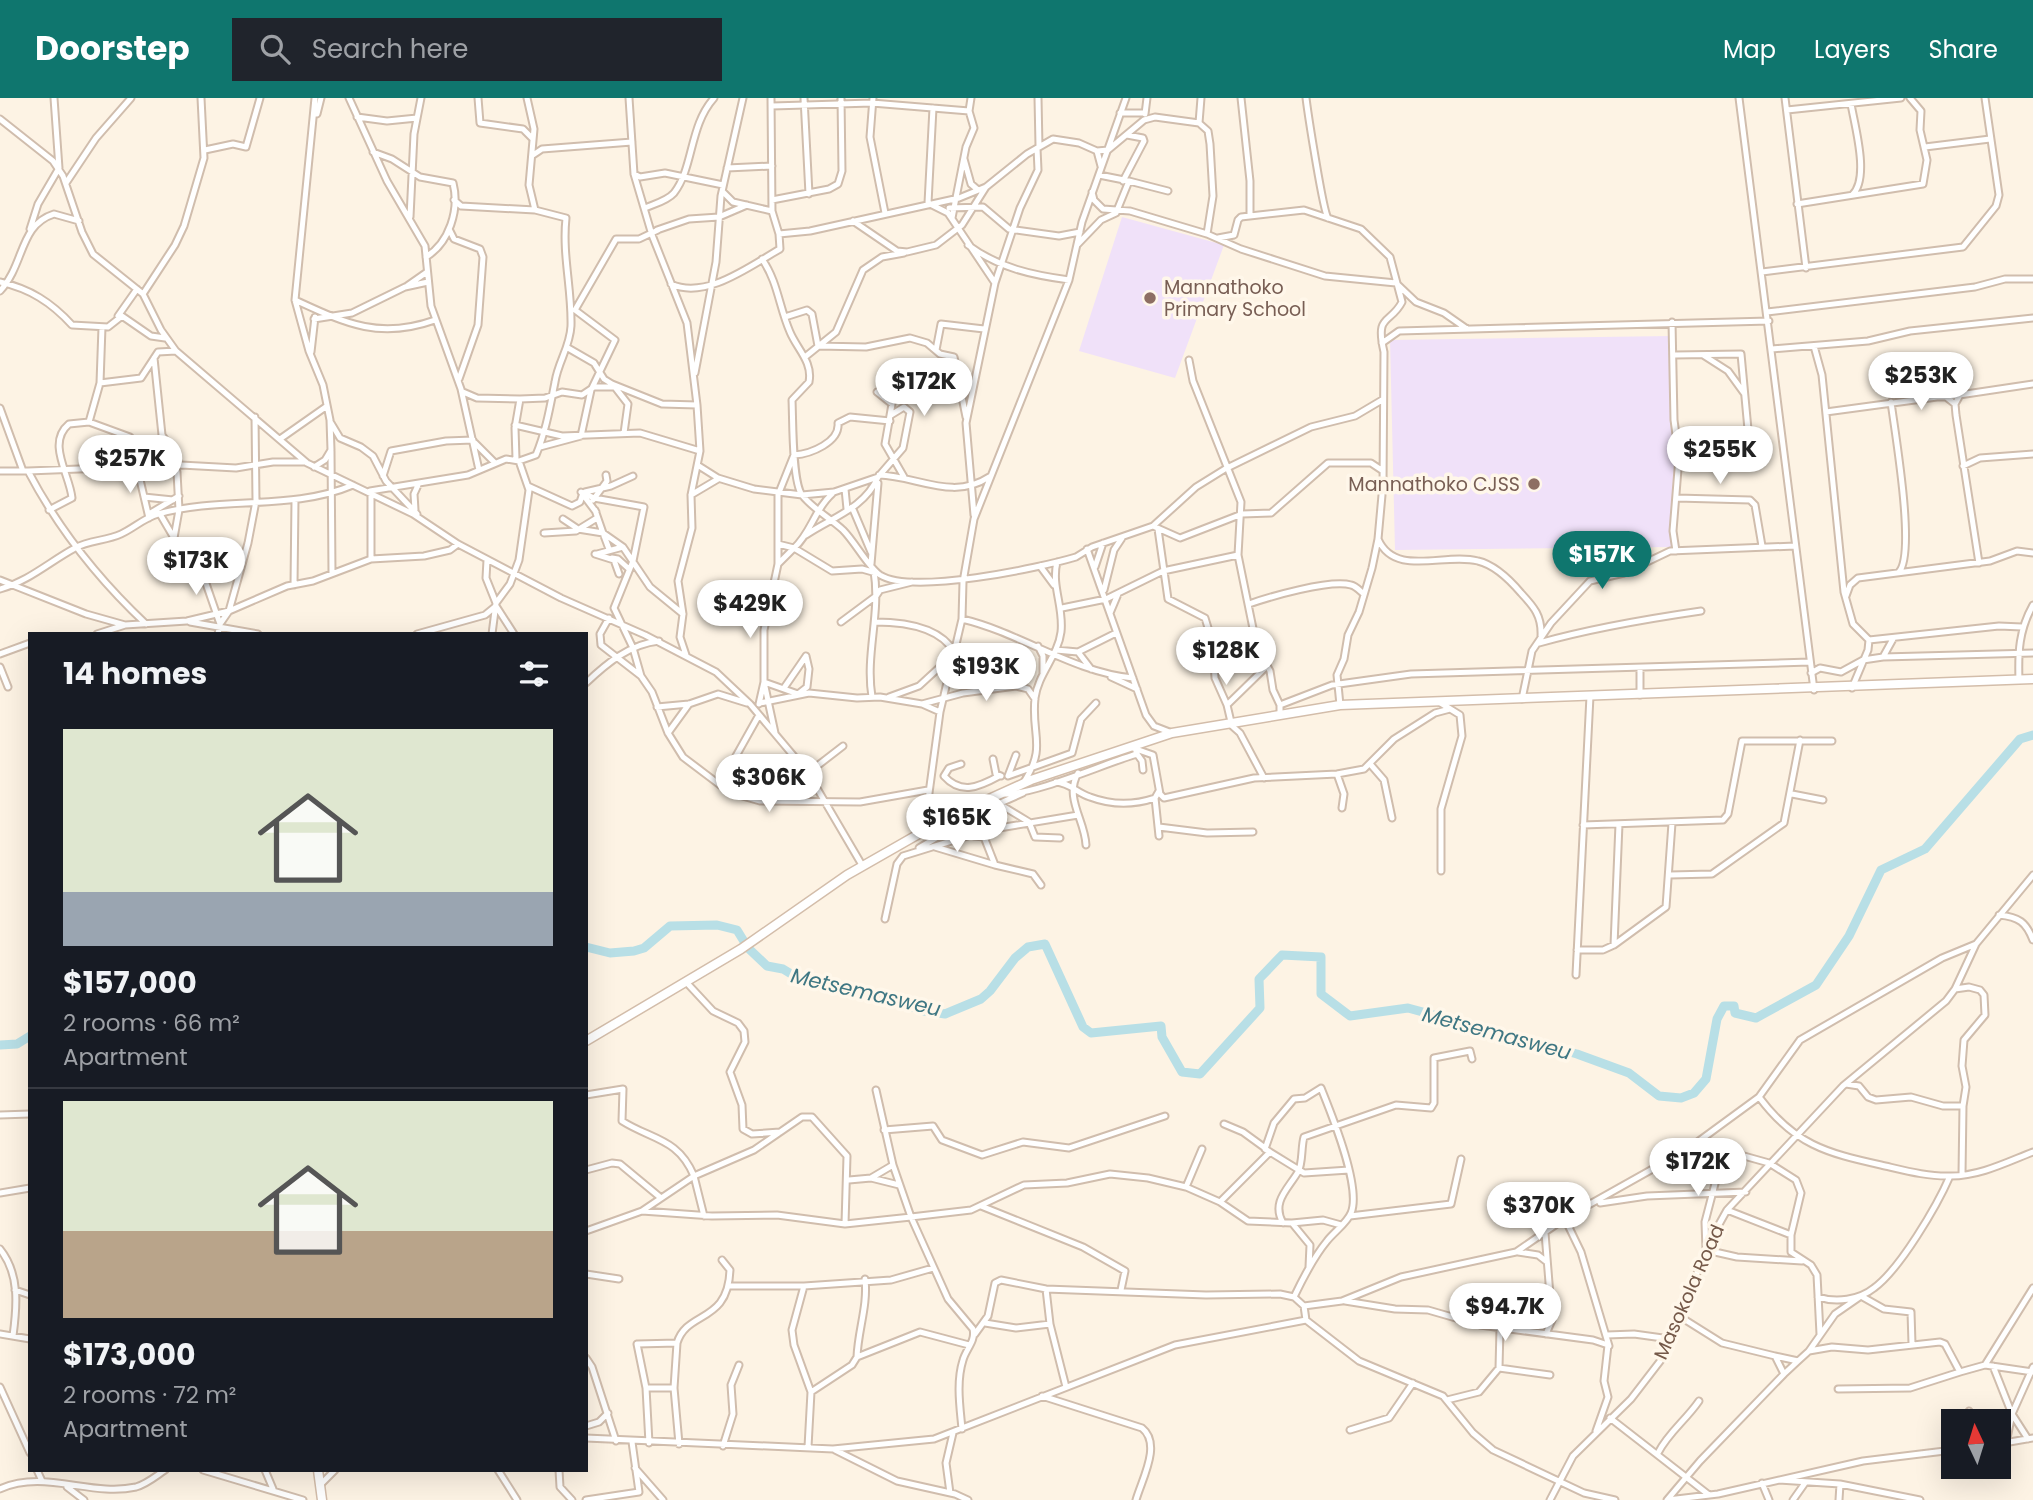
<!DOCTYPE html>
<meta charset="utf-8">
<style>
:root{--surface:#171b24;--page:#20242c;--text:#f1f3f6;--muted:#9ea1a6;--line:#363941;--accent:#0f766e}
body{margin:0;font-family:Poppins,sans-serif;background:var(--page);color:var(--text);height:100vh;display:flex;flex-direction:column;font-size:26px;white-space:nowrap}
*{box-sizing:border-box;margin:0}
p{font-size:23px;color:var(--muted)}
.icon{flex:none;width:38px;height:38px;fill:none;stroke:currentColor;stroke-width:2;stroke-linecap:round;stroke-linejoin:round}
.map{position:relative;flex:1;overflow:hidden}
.panel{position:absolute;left:28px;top:534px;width:560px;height:840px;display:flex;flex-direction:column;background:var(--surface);border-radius:0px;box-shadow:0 7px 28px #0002}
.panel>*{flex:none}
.needle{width:46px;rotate:356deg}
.tools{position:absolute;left:1941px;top:1311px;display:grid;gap:14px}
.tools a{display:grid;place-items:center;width:70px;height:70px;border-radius:0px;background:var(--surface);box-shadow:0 7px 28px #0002;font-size:35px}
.price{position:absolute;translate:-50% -60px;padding:0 16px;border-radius:24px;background:#fff;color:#222;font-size:23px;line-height:46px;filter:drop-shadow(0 2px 4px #0008)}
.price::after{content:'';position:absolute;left:50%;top:42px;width:21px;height:16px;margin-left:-10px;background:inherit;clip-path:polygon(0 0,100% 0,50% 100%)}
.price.on{background:var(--accent);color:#fff}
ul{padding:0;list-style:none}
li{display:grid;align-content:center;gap:14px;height:371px;padding:0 35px}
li+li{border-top:2px solid var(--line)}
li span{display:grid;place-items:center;height:217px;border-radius:0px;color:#555}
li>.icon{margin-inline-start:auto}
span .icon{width:126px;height:126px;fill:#fffc;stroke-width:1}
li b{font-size:30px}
h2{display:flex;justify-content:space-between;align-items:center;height:84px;padding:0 35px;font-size:30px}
header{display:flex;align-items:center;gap:42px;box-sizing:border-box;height:98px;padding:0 35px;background:var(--accent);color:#fff}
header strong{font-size:33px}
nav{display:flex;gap:38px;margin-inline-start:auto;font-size:24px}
.search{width:490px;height:63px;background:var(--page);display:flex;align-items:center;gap:18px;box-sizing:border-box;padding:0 24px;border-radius:0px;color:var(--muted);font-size:26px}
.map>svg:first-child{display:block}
.education{fill:#f0e1f9}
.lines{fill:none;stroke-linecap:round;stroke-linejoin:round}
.river{stroke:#b8dfe6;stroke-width:9}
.street-casing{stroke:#d0bdad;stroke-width:9}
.secondary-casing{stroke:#d3bdaa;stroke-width:11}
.street{stroke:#fff;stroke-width:5}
.secondary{stroke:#fff;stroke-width:8}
.education-dot{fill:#8d6e63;stroke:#fff7ea;stroke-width:2.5}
.labels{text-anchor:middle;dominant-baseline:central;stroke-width:7;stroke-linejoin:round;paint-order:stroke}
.education-label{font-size:19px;fill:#785e54;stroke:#fff7ea;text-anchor:start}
.street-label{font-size:19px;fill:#755949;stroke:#fff7ea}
.water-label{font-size:21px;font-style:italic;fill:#3f7783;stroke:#fff7ea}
</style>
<header>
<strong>Doorstep</strong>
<div class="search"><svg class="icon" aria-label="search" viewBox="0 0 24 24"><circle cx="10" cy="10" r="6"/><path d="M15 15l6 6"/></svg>Search here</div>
<nav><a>Map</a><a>Layers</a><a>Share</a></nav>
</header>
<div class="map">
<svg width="2033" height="1402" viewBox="0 0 2033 1402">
<rect width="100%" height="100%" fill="#fdf3e4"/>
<!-- education -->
<path class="education" d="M1122,119L1224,147L1175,280L1079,253Z
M1672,238L1676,449L1395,452L1390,242Z"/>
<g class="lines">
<!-- river -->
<path class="river" d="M586,849L610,855L634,853L644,850L670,828L717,827L737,832L748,850L767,868L783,871L801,882L885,899L924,913L945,916L981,901L990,893L1015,860L1028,849L1045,846L1083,929L1091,935L1161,928L1162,939L1182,974L1200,976L1260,910L1259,881L1282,857L1321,859V896L1350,918L1408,910L1577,956L1629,975L1659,998L1681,1000L1694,995L1706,981L1717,921L1724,908H1734L1735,915L1756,920L1816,887L1849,838L1881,772L1925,751L2020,641L2033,637
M0,947L17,946L30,938"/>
<!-- street casing -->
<g class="street-casing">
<path id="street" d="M349,0L387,83L425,148L431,208L461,291L479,372
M478,0L480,25L523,31L533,41
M527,0L534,31L529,87L535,112
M629,0L634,76L652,137L687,225L697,307L700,353L691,397L692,430L678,483L683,516L680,539L686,557
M771,0L772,113
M804,0L809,96
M873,0L870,39L885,115
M1038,0L1039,48
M1241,0L1250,83V117
M1306,0C1308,16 1323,113 1328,120
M1739,0L1814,592
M1785,0L1806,170
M1851,6C1855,29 1870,81 1852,97
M772,8L872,5L969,13L974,30L966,49L952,120
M933,10L928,105L948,115L995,185L966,325L974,417
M1787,12L1901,0
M969,13L971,0
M1120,15H1145
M317,16L321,0
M1145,16L1147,0
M357,19L387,23L417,20
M0,21L53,63L63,78L82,134L93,156L143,196L161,232L176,253L307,365L413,416L458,446L561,500L645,537L716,574L750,606L808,675L862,767
M1199,25L1201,0
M1925,49L1990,41
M205,52L233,46L246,49L260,0
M1097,53L1108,52L1144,22L1155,19L1199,25L1208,33L1210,46L1213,98L1207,136
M373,54L392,61L420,79L453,85C460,112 449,145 426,159
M533,57L542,51L632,44
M964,61L971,86L978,92
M727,70L772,68
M634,76L640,79L665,75L723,87
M1123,83L1144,43L1143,40L1127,37
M1129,83L1168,93
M66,85L96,40L131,0
M1092,94L1094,102L1103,111L1130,113L1207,136L1241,151L1325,178L1396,185L1416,204L1444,215L1467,231
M454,102L461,108L535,112L566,120C562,157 572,191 571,228C570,249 558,264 555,284C550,309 546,333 536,357L519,363
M772,102L829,91L838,86L842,73L841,0
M1797,106L1923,86L1927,62L1920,32L1921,13L1910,0
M645,110C654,106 667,103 674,95C694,69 689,28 714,0
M949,110L983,109L1009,131L1059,138L1080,134
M410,119L414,36L421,0
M853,123L897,153L907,154L936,147L962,127L986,89
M30,131L38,106L59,70L54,0
M449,131L454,141L480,151L483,159L478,227L459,281
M657,132L689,121L719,119L747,107
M779,136L810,133L959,100L986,89L1027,56L1053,41L1079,45L1097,53L1101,68
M1218,140L1234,137L1238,122L1241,119L1304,112L1361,131L1390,159L1402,204C1390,227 1375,215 1384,254L1383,386L1378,441L1372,470L1359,514L1348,537L1344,561L1337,577L1340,607
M1078,146L1101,122L1116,115L1129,83L1099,77
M968,147C999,170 1032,177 1069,182
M762,161C778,184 779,209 790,234C797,251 813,264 809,284L792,302C793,322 792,383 802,397C813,411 830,420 843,432C855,444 868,469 880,477C912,497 1039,470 1076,459L1092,449L1153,428L1196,389L1225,371L1311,329L1355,318L1382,302
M1762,174L1963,149L1996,108L1999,97L1985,0
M0,184C30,191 51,204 72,227L108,229L122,218L151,238L165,240
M995,185L1020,110L1038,72L1037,50
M671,186C706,202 750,168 780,151L779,136L772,113L733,104L723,94
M407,188L427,174
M0,193C25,166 19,127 54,116L79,123
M143,196L175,147L184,128L204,60L201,0
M295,202C345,225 379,242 435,222
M575,212L616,141H639L658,132
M1767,214L1975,189L2005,181H2033
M118,218L137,191
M785,219L807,212L812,216L818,248L866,249L910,240L927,245L940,256L954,259L966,319
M314,221L352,215L405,189L428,184
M1672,224L1674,322L1679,359L1673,433L1676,453
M1382,245L1399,233L1769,223
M1814,248L1822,277L1844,494L1853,526L1869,542L1868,552L1852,590
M568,250L594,265L604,281L612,286L662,306L697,307
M1772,251L1868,243L1910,233L2033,220
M936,252L941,226L984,231
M311,254L315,219
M1675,257L1741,256L1750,353L1748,357L1679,359
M1703,257L1728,273L1744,295
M805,259L836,234L863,172L882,159L904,155
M154,260L162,337L171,350L177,374L179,412L174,440L175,469L201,471L220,526
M1189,262L1193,283L1241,404L1238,457L1257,550L1270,573L1273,592L1280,607
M695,275L716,164L721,98L743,0
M100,285L141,280L158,254L176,253
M614,288L628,306L624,335
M463,294L477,300L520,301L515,330L516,361
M877,294L892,306L885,346L904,379
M1960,297L1955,306L1956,317L1979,465
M1946,299L2033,286
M520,301L545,300L562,294L582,297L594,289H616
M1891,304C1895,335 1916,455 1899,474
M0,310L23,373
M1826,314L1937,299H1946L1955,306
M89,324L100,285L102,229
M331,325L340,340L361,349L373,358L386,383L417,416
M515,327L562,338L640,335L700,353
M280,341L327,308
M475,345L495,365
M540,349L581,338L591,292L615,242L575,212
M331,353L332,475
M699,368L718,380L754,391L802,397L834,394L878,379L903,350L910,314L904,309L891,317
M1963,368L1980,360L2033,356
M314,369L325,362L331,352L330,322L323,287L309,253L295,202L315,0
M0,373H28C59,432 97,480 146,526
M28,373L181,367L236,370L273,364H305
M879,377C917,378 953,403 989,379
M383,378L391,353L446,343L473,342
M528,388L572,408L580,404L582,398
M845,391L847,411
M370,393L468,377L506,361L519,363L529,392L519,462L510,486L496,505L492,536
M585,394L611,388L633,378
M691,397L718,381
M144,399L173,402
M1677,400L1750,402L1755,407L1762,448
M593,402L607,383L606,377
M852,409L871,454
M49,412L72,400C70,377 46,345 69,326L89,324L130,339L149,420
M415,412L414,396L419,385
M595,412L603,435L623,449L650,489L683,516
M596,414L581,394L594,400L644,409L633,463L614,510L633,550L641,578
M149,416L179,398
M160,416L174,440
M563,421L578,431L603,435L609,451
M1153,428L1180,440L1242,416L1271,415L1328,365H1371L1383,373
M1158,431L1168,501L1205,520L1213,546L1215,580L1227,607
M544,435L576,433L597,420
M806,437C831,420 865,410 878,379
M1378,441C1395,480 1445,454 1478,463C1495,467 1510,482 1521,495C1534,509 1542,518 1541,538
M778,446L794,450C811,435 814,412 832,396
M1087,451L1146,617L1154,628L1172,635
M595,456L614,462L619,476
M597,456L623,449
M612,460L618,461L629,471
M371,461V395
M487,462L486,480L496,505
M778,466L794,450L832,473L862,471L876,475
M871,466L878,385
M1040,468L1054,487
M1095,469L1103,445
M0,482L86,516L125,527
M294,487L295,402
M0,491C29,483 49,464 75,450C89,442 106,443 121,436C134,430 144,420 158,416C222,398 292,413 353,387
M1104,492L1114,452L1122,440
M1846,498L1850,487L1858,480L1990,463L2017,453L2033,455
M1249,506C1269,499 1330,481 1351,487C1356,488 1360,493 1364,496
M1062,510L1106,501L1163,473L1238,457
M1110,515L1118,496
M609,520L600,536L601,547L641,578L652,594L668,635L683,659L720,687L739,697L760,703L860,704L928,692
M962,521C1021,535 1072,574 1133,580
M190,524L258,536
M841,524L876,498L880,492L912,484
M875,524C903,524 940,528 955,555L919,588L889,599
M97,536L125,527L187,523L229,513L287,488L313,483L371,461L424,458L450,452L458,446
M218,536L220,526L229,513L248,445L256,403L255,319
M417,536L485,517L496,508L514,536
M1869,542L1999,528L2022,529
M1539,545C1592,530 1646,521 1701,513
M1038,548L1043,558V575
M1056,552L1078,554L1116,535
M1078,554L1091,571
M0,556L30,545
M1883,559L1893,541
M0,569L8,589
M1811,575L1820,570L1841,574L1863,562L1883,559L2033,555
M1111,579L1137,591
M2019,582C2018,554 2019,532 2033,507
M586,585C607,565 630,546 659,543
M784,590L806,558
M1640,597V570
M872,599C865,556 881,516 874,473
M1522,601L1532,553L1551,525L1590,483L1624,475L1670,453L1795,448
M1439,604L1460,617L1462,638L1441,711V773
M760,605L809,595L857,600L880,599L922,606L963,595L1016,588L1028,591L1035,601
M759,606L764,584L798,596L807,589L809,571L806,558
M922,606L940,614
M657,609L689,606L718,596L747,605
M1280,615V607L1332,587L1411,576L1810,564
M1231,624L1227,607L1267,568
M1231,627L1240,635L1264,680
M668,635L689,606
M775,635L764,584V532L778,466V397L794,357C811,356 840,344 838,325L850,319L890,323
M1133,650L1153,657L1160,696L1164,700L1254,680L1337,676L1364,671L1394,641L1435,615L1450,611
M1137,656L1142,663L1143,672
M1016,657L1008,678L1072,655L1081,621L1096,605
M993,661L996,676L1001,678
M961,666L949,670L944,678C961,697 979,689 999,678
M1371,667L1384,682L1392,720
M808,675L843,648
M1078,675C1064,700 1085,722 1086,747
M1337,676L1344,696L1342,710
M1024,684C1047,648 1031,638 1035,600C1038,576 1058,558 1061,534C1064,509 1051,488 1057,464
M1056,684C1070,685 1077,695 1090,699C1111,707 1134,707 1155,700L1159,693
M724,689L736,658L759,617
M1005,696C1037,696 1103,666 1137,656L1135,650
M1792,696L1823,702
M994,700L980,714L1023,695
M1155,700L1159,738
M1001,707L1029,724L1035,739L1060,740
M1583,727L1723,722L1728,716L1742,643H1832
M1159,729L1207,735L1253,734
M924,732L940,614L962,521L963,484L974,421L1069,182L1082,124L1126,0
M974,738L984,739L995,767L1033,776L1041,787
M935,749L995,767
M919,750L980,714
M1670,777L1712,776L1784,725L1800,642
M1999,817C2019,819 2026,824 2033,842
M885,821L897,766L903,758L987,732L1078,717
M1976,846L1942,860L1800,942L1759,999C1794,1046 1826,1055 1881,1067C1903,1072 1928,1079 1951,1078C1980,1078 2007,1064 2033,1054
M1614,847L1619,726
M1577,852H1603L1614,847L1666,809L1672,725
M1576,877L1590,598
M687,885L713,913L738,925L744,933L745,944L730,974L742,1007L743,1031L752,1036L780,1034
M1955,891L1969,889L1980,892L1984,897L1985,917L1964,942L1962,968L1966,989L1963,1008L1962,1076
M1846,986L1859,988L1868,999L1876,1002L1911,999L1943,1008H1963
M876,992L893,1067L911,1119L971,1112L1024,1087L1067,1085L1110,1076L1148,1080L1186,1089L1220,1104L1248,1123L1292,1125L1310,1147L1309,1169
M586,997L623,991L622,1023C652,1042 678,1040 694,1078L754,1052L802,1019H812L847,1058L845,1126
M0,1017L30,1016
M1224,1026L1243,1034L1265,1050
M884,1032L933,1028L942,1042L982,1057L1023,1044L1069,1050L1165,1018
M1688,1051L1759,999
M1724,1051L1705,1124L1706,1152L1737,1159L1802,1163
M893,1067L871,1080L899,1087
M586,1072L612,1065L620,1066L661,1100
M849,1082L871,1080
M1186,1089L1202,1051
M0,1095L30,1090
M1220,1104L1270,1054
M1600,1105L1647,1098L1746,1094
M981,1108L1083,1149L1125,1173L1121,1192
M1727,1112L1791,1137V1154L1811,1167L1817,1177L1820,1236
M642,1113L694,1078L704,1118
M1350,1118L1451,1106L1461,1061
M1565,1121L1581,1154L1609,1248
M1283,1125C1271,1104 1288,1091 1298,1074C1303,1065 1301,1049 1304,1039L1396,1007L1431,1010L1434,1005V960L1470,953L1472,961
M1292,1125L1323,1122L1341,1127
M586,1133L642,1113L712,1118L777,1117L845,1126L911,1119L948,1201L973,1231C976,1243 966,1251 963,1262C956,1284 960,1309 962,1331
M1545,1135L1552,1222L1546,1236
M0,1151C20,1176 17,1208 13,1238
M1518,1154L1538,1157L1547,1164
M586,1176L619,1181
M865,1181C868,1208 858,1232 857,1259L920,1234L969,1247
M728,1188H804L792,1232L794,1247L811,1294L808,1349
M804,1188L891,1182L933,1170
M1046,1191L1050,1226L1066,1289
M15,1192L30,1197
M1294,1199C1303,1180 1313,1160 1327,1143C1334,1134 1347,1125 1351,1115C1362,1090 1331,1015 1321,990L1305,1000L1294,1001L1274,1025L1265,1051L1304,1075L1349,1072
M1818,1199C1836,1205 1859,1202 1874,1190C1900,1171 1937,1108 1950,1078
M1345,1203L1395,1211L1428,1212L1480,1227L1593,1242L1608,1247L1604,1283L1608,1299L1596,1333
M1306,1222L1304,1208L1342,1203L1401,1179L1516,1154L1567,1119L1674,1059L1685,1053L1712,1049L1769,1065L1796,1082L1801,1095L1791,1137
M985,1225L1016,1230L1050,1226
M0,1236L30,1241
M975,1236L988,1218L995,1185L1001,1182L1046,1191L1206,1197L1280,1196L1294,1199L1304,1208
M1607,1237L1634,1236L1670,1241
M1809,1253L1832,1249L1868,1252L1940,1244L1945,1246L1960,1274L1985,1267L2033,1274
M1775,1258L1798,1263L1784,1276
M586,1260L592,1269L616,1343
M1798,1263L1809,1253L1835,1216L1861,1198L1884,1211L1911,1214L1912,1246
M1985,1267L2033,1190
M1993,1268L2012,1316L2028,1341
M1499,1270L1500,1230
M0,1289L30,1355
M646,1290H674L677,1245
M674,1290L679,1346
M1838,1291L1910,1290L1960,1274
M811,1294L852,1267L857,1259
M1042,1298L1142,1330C1162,1346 1142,1381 1136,1402
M1447,1302L1479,1294L1499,1270L1550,1277
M1969,1313L1970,1323
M1610,1320L1709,1397
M586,1328L599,1324L608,1315
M1350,1332L1389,1320L1413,1285
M586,1340L833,1351L934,1341L1175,1247L1306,1222L1359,1263L1443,1298L1473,1335L1493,1352L1584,1395L1615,1402
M649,1345L646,1290L637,1246L677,1245C687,1212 728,1226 730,1172L722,1162
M2006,1345L2012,1316L2033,1269
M1998,1346L2033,1340
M723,1348L733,1316L731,1287L739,1267
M835,1352L897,1383L955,1396L968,1402
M1658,1355C1668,1335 1686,1322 1699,1303
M635,1370L663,1402
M37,1372L42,1383
M203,1372L303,1402
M265,1372L273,1391
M498,1372L517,1402
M559,1372L560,1389L572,1402
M1779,1382L1840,1386L1920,1402
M1762,1385L1769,1402
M320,1387L335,1372
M67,1389L84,1402
M0,1391C44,1371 91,1399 136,1389C147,1386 156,1378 165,1372
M950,1395L946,1365L953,1335
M586,1402L639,1394L632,1344
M1550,1402L1573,1358L1631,1301L1661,1262L1712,1139L1727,1112L1843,988L1946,903L1955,891L1976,846L2033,777
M1667,1402L1700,1363L1784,1276L1775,1258L1722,1245L1679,1218
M1668,1402L1718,1396L1863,1363L1953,1352
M1793,1402L1805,1385
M1839,1402L1840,1386"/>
</g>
<!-- secondary casing -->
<g class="secondary-casing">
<path id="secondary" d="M586,943L741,851L847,777L945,721L1031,682L1172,635L1340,607L2033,581
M318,1372L322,1402"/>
</g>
<!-- street -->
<use href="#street" class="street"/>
<!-- secondary -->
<use href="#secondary" class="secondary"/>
</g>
<!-- markers -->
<g class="education-dot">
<circle cx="1150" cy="200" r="7"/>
<circle cx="1534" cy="386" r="7"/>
</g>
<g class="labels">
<!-- education labels -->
<g class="education-label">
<text x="1164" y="189">Mannathoko<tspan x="1164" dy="22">Primary School</tspan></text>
<text x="1520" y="386" text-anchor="end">Mannathoko CJSS</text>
</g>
<!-- street labels -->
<g class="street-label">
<text transform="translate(1689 1194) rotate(-66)">Masokola Road</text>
</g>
<!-- water labels -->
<g class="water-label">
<text transform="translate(866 894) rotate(13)">Metsemasweu</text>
<text transform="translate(1497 935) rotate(15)">Metsemasweu</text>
</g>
</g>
</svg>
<div class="tools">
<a><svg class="needle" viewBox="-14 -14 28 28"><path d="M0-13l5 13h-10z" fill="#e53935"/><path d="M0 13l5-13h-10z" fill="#9ea1a6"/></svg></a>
</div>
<b class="price" style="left:1921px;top:314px">$253K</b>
<b class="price" style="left:924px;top:320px">$172K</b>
<b class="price" style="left:1720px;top:388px">$255K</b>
<b class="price" style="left:130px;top:397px">$257K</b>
<b class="price on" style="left:1602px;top:493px">$157K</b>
<b class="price" style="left:196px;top:499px">$173K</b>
<b class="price" style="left:750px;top:542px">$429K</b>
<b class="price" style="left:1226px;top:589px">$128K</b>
<b class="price" style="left:986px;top:605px">$193K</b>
<b class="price" style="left:769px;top:716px">$306K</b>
<b class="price" style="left:957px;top:756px">$165K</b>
<b class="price" style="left:1698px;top:1100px">$172K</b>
<b class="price" style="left:1539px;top:1144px">$370K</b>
<b class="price" style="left:1505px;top:1245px">$94.7K</b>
<section class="panel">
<h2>14 homes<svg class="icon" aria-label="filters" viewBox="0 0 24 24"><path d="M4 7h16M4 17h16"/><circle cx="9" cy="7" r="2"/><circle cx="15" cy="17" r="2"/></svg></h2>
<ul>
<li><span style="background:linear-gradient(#dfe7d0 75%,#9aa5b1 0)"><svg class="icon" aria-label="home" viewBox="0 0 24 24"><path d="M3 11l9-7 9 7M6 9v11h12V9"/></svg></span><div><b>$157,000</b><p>2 rooms · 66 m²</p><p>Apartment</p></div></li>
<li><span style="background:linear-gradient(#dfe7d0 60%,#b9a48a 0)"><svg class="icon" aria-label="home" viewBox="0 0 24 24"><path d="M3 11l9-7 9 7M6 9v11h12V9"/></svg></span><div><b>$173,000</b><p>2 rooms · 72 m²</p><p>Apartment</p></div></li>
</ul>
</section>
</div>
